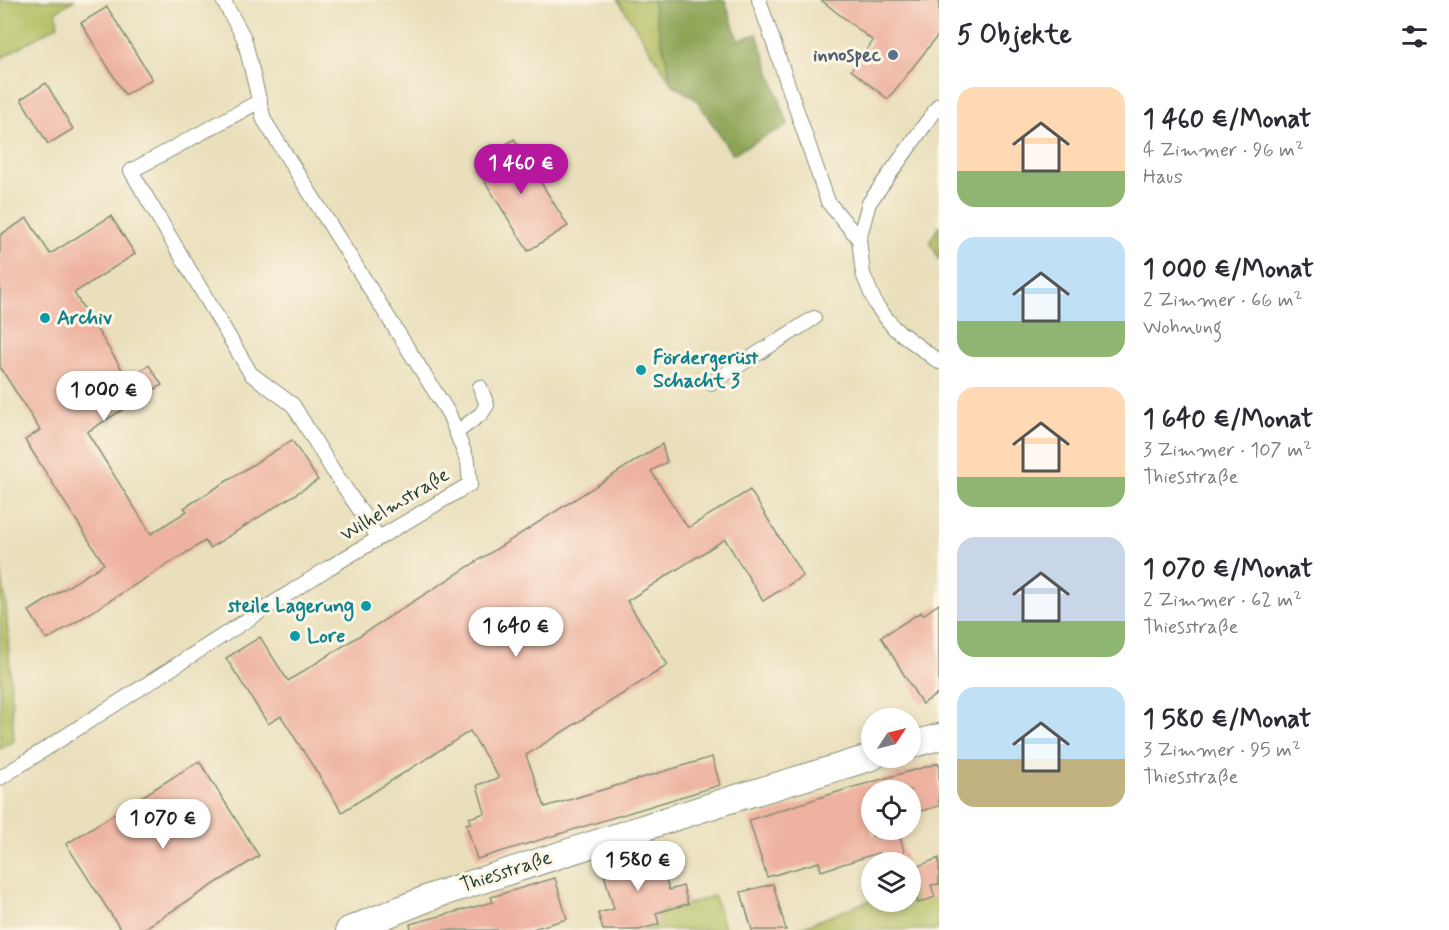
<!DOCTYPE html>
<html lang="de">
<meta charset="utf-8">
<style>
:root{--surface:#fff;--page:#f2f2f3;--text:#2b2b33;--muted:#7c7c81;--accent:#b5179e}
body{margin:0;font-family:Mynerve,sans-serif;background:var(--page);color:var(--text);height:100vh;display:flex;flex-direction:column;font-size:22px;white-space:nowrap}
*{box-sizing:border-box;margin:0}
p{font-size:20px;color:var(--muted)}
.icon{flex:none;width:33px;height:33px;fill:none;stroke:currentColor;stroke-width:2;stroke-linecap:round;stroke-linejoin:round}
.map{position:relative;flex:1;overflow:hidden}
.details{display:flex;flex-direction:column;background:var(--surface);width:510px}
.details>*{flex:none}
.needle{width:39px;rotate:55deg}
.controls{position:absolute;left:861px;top:708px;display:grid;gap:12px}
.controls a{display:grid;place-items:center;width:60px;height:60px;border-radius:50%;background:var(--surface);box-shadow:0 3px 9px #0003;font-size:30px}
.price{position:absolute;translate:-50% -51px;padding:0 14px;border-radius:21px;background:#fff;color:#222;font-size:20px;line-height:39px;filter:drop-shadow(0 2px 3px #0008)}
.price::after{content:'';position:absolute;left:50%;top:36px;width:18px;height:14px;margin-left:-9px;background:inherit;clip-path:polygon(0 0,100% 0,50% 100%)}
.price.selected{background:var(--accent);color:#fff}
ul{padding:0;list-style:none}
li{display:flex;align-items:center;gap:18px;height:150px;padding:0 18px}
li span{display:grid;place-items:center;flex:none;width:168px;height:120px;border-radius:18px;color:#555}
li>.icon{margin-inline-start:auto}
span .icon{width:72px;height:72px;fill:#fffc;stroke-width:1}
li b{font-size:26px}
h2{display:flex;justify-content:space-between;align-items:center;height:72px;padding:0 18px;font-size:26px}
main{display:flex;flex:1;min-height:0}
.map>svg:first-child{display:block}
.green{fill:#b0bc5d;stroke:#687c48;stroke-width:1.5}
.forest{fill:#8ca454;stroke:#567044;stroke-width:1.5}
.building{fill:#eeb2a0}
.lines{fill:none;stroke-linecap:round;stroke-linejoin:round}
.lane-casing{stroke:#848e78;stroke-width:16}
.street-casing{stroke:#848e78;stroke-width:28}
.lane{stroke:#fff;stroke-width:14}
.street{stroke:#fff;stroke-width:26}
.service-dot{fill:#5c6f8a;stroke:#fcf5e5;stroke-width:2}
.culture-dot{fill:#0f9aa8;stroke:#fcf5e5;stroke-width:2}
.labels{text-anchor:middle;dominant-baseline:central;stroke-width:6;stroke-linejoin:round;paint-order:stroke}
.service-label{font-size:20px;font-weight:bold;fill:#4e5e75;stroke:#fcf5e5;text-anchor:end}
.culture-label{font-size:20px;font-weight:bold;fill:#0d838f;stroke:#fcf5e5;text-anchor:start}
.street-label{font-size:20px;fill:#1f3d34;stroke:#fcf5e5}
</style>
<main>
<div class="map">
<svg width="939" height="930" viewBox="0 0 939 930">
<rect width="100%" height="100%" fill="#fcf5e5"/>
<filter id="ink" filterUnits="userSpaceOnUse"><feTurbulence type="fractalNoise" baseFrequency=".0167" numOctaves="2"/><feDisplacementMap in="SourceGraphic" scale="12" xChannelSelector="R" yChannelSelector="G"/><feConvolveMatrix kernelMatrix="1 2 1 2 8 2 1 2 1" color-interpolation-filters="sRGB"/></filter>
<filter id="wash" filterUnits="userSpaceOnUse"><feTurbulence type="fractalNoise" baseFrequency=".008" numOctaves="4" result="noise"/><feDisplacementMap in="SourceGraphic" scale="24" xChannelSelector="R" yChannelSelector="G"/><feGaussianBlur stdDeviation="1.35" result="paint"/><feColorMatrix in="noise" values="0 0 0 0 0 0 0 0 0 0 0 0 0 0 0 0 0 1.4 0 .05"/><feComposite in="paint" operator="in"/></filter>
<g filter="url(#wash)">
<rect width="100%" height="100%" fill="#e9dfbb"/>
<!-- green -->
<path class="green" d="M0,0H74L56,11L58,25L0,59Z
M618,0H652L672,84Z
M939,226V260L930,241Z
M0,566L6,605L14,741L0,749Z
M939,874V930H794L871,900L910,902L911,885Z
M714,896L725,930H639L636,920Z"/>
<!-- forest -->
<path class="forest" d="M652,0H725L738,40L757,34L788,125L732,154L697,100L672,84Z"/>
<g id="blocks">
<!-- building -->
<path class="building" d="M821,0H939V34L888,99L851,70L873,41Z
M107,7L152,79L125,95L81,23Z
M46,83L73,129L48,144L21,99Z
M514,139L568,226L528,251L474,164Z
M111,216L135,254L74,293L128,379L149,365L162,385L87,432L151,534L187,511L184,508L292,440L318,480L210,548L205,541L47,640L29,611L104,564L25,440L40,430L0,367V235L27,218L50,254Z
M662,444L667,462L651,471L688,528L750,490L803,576L763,601L725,539L627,601L668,665L526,755L545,807L712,757L720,785L477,859L466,824L470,823L469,818L485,813L477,785L499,778L470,731L342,812L281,716L268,724L226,658L260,637L288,681Z
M939,604V693L922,704L881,637L921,612L923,615Z
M199,761L259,856L142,930H121L66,844Z
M939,763V806L910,814V790H872V836L898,830L907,862H881L878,853L821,871L819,862L767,877L749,820L847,789Z
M656,848L669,890L683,886L688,904L656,913L659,924L639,930H603L598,913L614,909L601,864Z
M939,858V884L931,885L935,897L918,903L910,883V869Z
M555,878L567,919L529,930H411L410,924L493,902L491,897Z
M773,884L786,930H752L741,892Z"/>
</g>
</g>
<g filter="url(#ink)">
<use href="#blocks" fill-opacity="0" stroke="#848e78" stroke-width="1.5"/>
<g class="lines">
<!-- lane casing -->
<g class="lane-casing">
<path id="lane" d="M759,0L828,202L859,239
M260,101L131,171L251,374L293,405L332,469L378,537
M939,105L869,203L859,239L863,274L876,305L894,328L939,362
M711,383L814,318
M457,432L481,414L487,405L480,387
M0,778L330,567L470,484L468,462L449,414L264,120L244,38L223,0"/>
</g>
<!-- street casing -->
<g class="street-casing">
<path id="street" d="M910,745L939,737
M349,930L436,895L723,802L872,757"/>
</g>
<!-- lane -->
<use href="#lane" class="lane"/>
<!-- street -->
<use href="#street" class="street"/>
</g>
</g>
<!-- markers -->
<circle class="service-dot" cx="893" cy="55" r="6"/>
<g class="culture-dot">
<circle cx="45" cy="318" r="6"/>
<circle cx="641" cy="370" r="6"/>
<circle cx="366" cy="606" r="6"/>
<circle cx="295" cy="636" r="6"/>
</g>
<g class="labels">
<!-- service labels -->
<g class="service-label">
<text x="881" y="55">innospec</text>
</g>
<!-- culture labels -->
<g class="culture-label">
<text x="57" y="318">Archiv</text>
<text x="653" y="358">Fördergerüst<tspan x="653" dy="23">Schacht 3</tspan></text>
<text x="354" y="606" text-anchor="end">steile Lagerung</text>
<text x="307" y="636">Lore</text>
</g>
<!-- street labels -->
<g class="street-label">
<text transform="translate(395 505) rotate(-31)">Wilhelmstraße</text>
<text transform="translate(506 872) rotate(-18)">Thiesstraße</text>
</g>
</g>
</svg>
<div class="controls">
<a><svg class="needle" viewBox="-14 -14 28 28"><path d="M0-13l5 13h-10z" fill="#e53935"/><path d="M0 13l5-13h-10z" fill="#7c7c81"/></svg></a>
<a><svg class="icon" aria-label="locate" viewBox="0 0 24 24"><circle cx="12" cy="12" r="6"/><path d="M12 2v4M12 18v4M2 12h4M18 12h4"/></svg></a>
<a><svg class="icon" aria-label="layers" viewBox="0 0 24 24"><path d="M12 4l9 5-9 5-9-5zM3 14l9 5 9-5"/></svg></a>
</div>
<b class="price selected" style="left:521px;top:195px">1 460 €</b>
<b class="price" style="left:104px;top:422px">1 000 €</b>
<b class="price" style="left:516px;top:658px">1 640 €</b>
<b class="price" style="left:163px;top:850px">1 070 €</b>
<b class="price" style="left:638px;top:892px">1 580 €</b>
</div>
<section class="details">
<h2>5 Objekte<svg class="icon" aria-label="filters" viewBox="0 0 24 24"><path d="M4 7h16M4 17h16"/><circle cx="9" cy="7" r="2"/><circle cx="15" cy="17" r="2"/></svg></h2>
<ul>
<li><span style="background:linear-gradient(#ffd9b3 70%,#8fb573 0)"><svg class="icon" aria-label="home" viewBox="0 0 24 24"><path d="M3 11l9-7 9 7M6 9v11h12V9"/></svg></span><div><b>1 460 €/Monat</b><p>4 Zimmer · 96 m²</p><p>Haus</p></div></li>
<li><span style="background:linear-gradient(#bfe0f5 70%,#8fb573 0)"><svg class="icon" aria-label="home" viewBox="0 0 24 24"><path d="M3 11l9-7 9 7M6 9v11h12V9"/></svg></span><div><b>1 000 €/Monat</b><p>2 Zimmer · 66 m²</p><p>Wohnung</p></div></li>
<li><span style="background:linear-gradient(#ffd9b3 75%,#8fb573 0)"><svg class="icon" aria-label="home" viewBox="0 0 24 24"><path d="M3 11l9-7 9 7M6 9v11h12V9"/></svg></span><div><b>1 640 €/Monat</b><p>3 Zimmer · 107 m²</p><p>Thiesstraße</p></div></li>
<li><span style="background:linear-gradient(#c9d6e8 70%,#8fb573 0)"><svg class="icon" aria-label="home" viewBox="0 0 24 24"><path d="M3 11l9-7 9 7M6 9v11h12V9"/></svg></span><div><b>1 070 €/Monat</b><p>2 Zimmer · 62 m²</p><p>Thiesstraße</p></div></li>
<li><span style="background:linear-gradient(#bfe0f5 60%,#c2b280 0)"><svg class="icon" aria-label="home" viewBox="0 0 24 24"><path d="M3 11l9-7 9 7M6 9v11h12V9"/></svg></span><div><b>1 580 €/Monat</b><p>3 Zimmer · 95 m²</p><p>Thiesstraße</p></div></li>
</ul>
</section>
</main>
